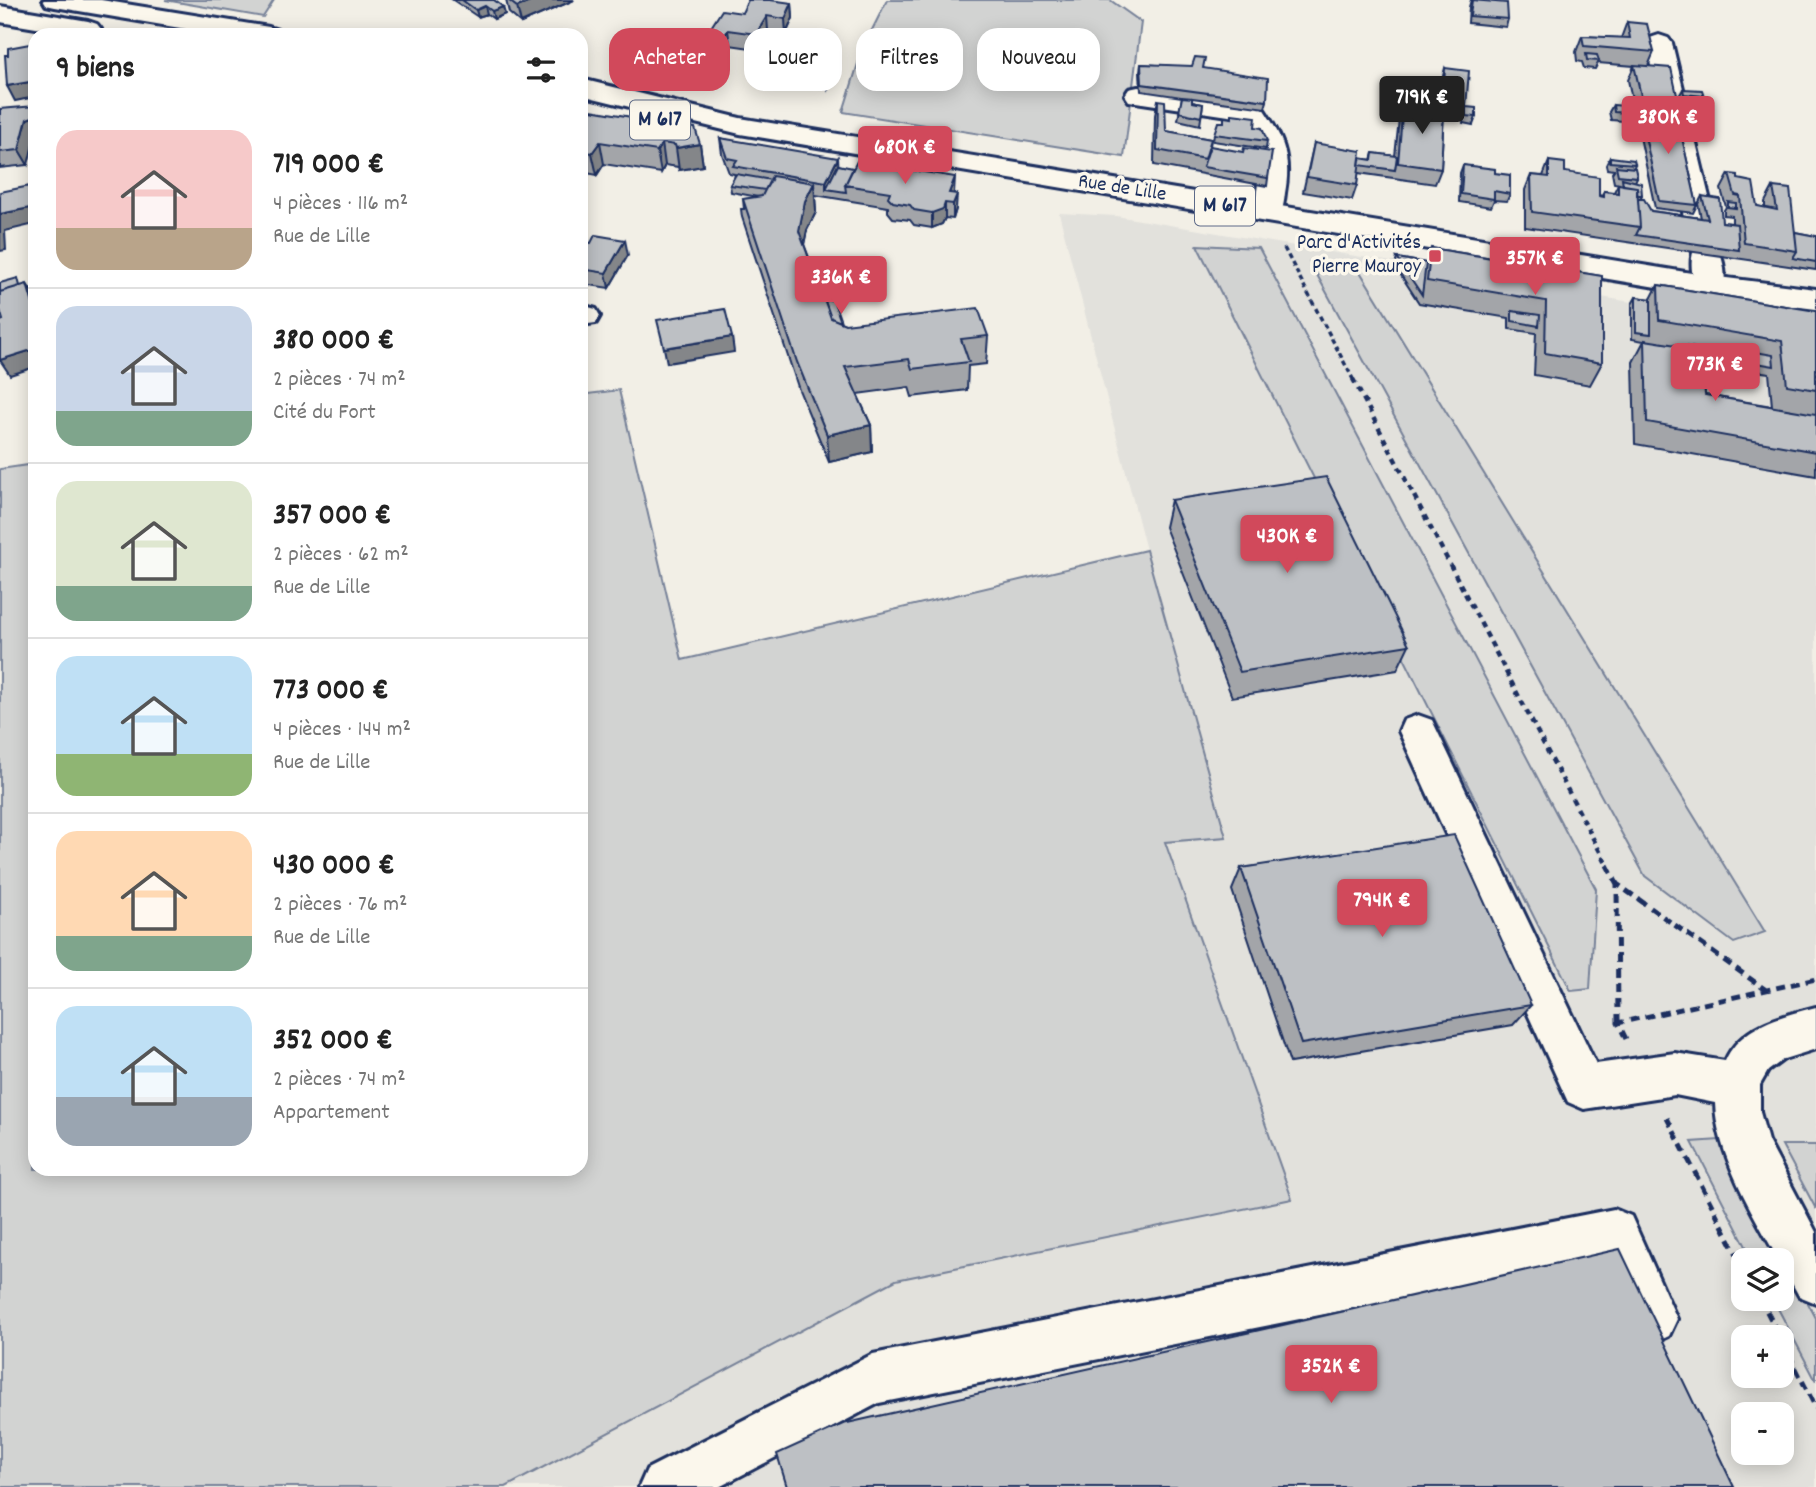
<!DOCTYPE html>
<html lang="fr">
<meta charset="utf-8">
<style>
:root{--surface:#fff;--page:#f6f6f6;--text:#222;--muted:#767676;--line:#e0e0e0;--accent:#d1495b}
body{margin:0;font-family:Dekko,sans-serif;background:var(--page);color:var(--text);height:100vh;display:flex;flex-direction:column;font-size:26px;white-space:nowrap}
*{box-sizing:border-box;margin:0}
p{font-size:23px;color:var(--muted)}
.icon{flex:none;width:38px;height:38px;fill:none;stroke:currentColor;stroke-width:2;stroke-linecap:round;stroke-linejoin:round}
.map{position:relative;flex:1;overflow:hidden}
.panel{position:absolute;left:28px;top:28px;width:560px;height:1148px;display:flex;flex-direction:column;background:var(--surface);border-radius:21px;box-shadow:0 4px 18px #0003}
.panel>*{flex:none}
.guide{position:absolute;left:609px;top:28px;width:665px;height:63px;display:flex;gap:14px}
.controls{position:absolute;left:1731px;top:1248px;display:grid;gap:14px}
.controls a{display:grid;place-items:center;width:63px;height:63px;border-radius:14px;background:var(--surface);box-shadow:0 4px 18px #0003;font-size:35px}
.price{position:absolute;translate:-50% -60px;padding:0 16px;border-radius:7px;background:var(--accent);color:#fff;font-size:23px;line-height:46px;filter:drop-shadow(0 2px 4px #0008)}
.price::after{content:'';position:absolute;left:50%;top:42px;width:21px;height:16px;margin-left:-10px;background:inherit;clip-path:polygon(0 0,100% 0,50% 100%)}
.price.on{background:#222;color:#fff}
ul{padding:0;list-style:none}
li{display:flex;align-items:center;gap:21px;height:175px;padding:0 28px}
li+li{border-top:2px solid var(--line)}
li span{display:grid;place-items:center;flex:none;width:196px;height:140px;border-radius:21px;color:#555}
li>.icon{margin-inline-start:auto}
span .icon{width:84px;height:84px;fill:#fffc;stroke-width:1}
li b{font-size:30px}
h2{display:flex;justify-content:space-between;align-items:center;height:84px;padding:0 28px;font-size:30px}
.chip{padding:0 24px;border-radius:21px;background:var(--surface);box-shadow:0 4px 18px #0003;font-size:24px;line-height:63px}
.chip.on{background:var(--accent);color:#fff}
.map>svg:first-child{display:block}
.built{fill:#e2e1dc;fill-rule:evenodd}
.green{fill:#d2d3d2;stroke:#768198;stroke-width:2}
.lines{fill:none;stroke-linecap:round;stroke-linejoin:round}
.minor-casing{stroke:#1b2f5e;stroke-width:6}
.major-casing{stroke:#1b2f5e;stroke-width:6}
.path-far2{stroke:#1b2f5e;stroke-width:3.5;stroke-dasharray:5 3.5;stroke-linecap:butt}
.path-far1{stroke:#1b2f5e;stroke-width:4.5;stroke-dasharray:6 5;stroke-linecap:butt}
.path{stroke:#1b2f5e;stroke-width:5;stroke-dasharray:9 6;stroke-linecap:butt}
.minor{fill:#fbf7ec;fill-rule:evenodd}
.major{fill:#fbf7ec;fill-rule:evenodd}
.wall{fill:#a3a5a9;stroke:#1b2f5e;stroke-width:2;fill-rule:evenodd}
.shaded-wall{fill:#848689;stroke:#1b2f5e;stroke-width:2}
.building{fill:#bdc0c4;stroke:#1b2f5e;stroke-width:2}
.poi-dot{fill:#d1495b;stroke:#fbf7ec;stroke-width:2.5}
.labels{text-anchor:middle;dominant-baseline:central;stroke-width:7;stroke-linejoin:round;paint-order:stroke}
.far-street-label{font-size:21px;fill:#1b2f5e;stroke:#fbf7ec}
.far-poi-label{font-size:21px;fill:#1b2f5e;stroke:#fbf7ec;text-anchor:end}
.shield{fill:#fbf7ec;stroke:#5e6b89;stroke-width:2}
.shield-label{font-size:23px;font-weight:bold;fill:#1b2f5e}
</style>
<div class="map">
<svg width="1816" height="1487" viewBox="0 0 1816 1487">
<rect width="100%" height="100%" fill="#f2efe6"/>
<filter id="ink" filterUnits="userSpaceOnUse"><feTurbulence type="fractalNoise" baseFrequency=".0143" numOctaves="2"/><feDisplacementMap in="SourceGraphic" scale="14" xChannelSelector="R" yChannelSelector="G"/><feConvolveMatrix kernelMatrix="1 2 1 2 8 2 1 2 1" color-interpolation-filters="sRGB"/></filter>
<g filter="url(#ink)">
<!-- built -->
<path class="built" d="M1059,213L1116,216L1816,333V1487H506L896,1280L1292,1199L1165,841L1225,836L1146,550ZM1743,1260H1782V1298H1743ZM1743,1337H1782V1376H1743ZM1743,1414H1782V1452H1743Z"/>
<!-- green -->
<path class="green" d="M165,0H274L263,17Z
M887,0H1110L1141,22L1124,157L843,112L863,48Z
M1197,245L1259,248L1596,889L1590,989L1571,991Z
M1310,262L1359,270L1765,932L1734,943L1645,876Z
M619,390L682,660L1146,550L1226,837L1165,842L1292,1199L896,1280L506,1487H0V469L35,464V1169H581V395Z
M1720,1140L1816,1318V1381L1773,1299L1782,1298V1260H1753L1692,1142Z
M1782,1145H1816V1209Z"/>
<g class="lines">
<!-- minor casing -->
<g class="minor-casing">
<path id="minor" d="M1659,35L1668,38L1672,43L1716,226L1711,232L1701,235L1691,232L1686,226L1646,43L1650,38Z
M1138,87L1261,105C1282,136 1292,155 1285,193C1284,202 1283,211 1277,219L1267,222L1257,219L1253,213C1261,172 1264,154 1242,118L1129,101L1125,95L1129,89Z
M1706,244L1716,246C1724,258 1728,281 1721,293L1710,296L1699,293C1692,282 1688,258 1696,246Z
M581,305L596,309L600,316L596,323L581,325Z
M1418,715L1432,720L1596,1064L1675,1053L1725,1061C1740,1026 1781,1016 1816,1007V1049L1784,1059L1768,1071L1760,1085V1112L1768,1141L1816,1232V1303L1799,1296L1782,1265V1260H1779C1754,1217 1716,1153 1715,1103L1675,1095L1584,1109L1568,1102L1399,731L1404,720Z
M1614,1209L1631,1216L1677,1319L1669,1336L1652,1344L1635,1336L1601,1259L879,1403L719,1487H639L647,1469L873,1354Z"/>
</g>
<!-- major casing -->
<g class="major-casing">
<path id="major" d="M43,0H101L269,27L278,30L282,35H222L55,7L46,5Z
M0,6L88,21L97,24L101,29L97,34L78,35L0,22Z
M581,79L740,118L1710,276L1816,289V309L1710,296L740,134L581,95Z"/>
</g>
<!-- path-far2 -->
<path class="path-far2" d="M1284,248L1354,381"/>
<!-- path-far1 -->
<path class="path-far1" d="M1353,379L1608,867"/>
<!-- path -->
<path class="path" d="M1607,865L1617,884
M1618,1023L1617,884L1766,990
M1626,1039L1618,1023L1816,979
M1667,1118L1743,1266
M1760,1298L1780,1337
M1782,1341L1816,1408"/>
<!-- minor -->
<use href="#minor" class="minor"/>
<!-- major -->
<use href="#major" class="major"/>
</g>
<!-- wall -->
<path class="wall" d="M453,0H494L505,14L494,19L487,14L478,17Z
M506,0H574L521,23L509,13Z
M1471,0L1508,19L1506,27L1468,23L1469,7Z
M792,3L793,18L786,34L768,31L757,49L730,45L726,50L710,47L708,32Z
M1627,22L1654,52L1648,66L1679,104L1676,111L1697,205L1693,213L1655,208L1628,80L1634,66L1598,63L1595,69L1584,68L1582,62L1577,61L1576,52L1582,36L1621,38Z
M1141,64L1203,68L1267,101L1265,108L1192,98V102L1203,104L1200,125L1178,120L1182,97L1141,91L1140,71Z
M837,68L828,89L785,84L784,76Z
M1445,68L1466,107L1464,115L1444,112L1441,169L1435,184L1358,173L1357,185L1352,200L1303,192L1314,143L1360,158L1371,160L1373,153L1395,156L1399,119L1403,104L1440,109L1443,76Z
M1683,89L1704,96L1700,104L1681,102L1679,96Z
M1158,100L1166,131L1211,139L1210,146L1268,178L1267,186L1154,165L1155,115Z
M1613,105L1626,113L1623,121L1611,120L1609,112Z
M1466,107L1476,117L1473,125L1463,123L1464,115Z
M0,109L28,165L0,168Z
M581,119L700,144L703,166L679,170L678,167L665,165L661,173L604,164L597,175L581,172Z
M1255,127L1267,141L1266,149L1213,141L1214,134Z
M720,138L838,165L954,193L956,209L953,219L945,218L942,224L932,228L914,225L910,220L893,218L888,212V207L815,195L816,212L807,230L804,244L825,301L841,323L845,324L988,336L986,364L968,366L967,390L912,397L909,387L857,394L871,425L872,452L829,462L799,390L742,217L741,209H744L743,199L758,197L731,192L730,185L735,176L734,174L729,173L722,154Z
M1610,157L1635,164L1634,167L1637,177L1635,182L1642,195L1640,199L1651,211L1701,218L1698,204L1702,196L1722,222L1732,223V216L1724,215V210L1726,207L1721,189L1729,174L1738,179L1757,206L1765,208V202L1773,187L1795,232L1816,236V270L1525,227V190L1531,175L1543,176L1549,161L1601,196L1604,191L1614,192L1618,184H1620L1614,183L1612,173L1614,170L1607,169L1606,165Z
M1463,165L1495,173L1510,194L1507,201L1494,200L1491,207L1459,202L1460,173Z
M581,242L628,255L609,288L583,284L581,286Z
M1431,248L1602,276V363L1590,385L1534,375L1536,333L1509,329V318L1419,303L1395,266L1397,258L1426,263Z
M1658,285L1816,311V476L1635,444L1633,362L1644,341L1632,339V304L1636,297L1651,299ZM1702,351L1739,358L1741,369L1769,373L1772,406L1705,395Z
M1171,500L1409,645L1397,670L1232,697L1165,527Z
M1241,868L1531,1005L1513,1025L1290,1063L1232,890Z"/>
<!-- shaded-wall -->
<path class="shaded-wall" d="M535,0H574L521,23L517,7Z
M792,3L793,18L786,34L785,19Z
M485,6L487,14L478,17L476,10Z
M503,7L505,14L494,19L492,11Z
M767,16L768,31L757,49L756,34Z
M728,30L730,45L726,50L725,35Z
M836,60L837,68L828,89L827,81Z
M35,81V97L15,101L7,86Z
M35,116V136L28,165L19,150L27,119Z
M600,142L604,164L597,175L592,153Z
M662,143L665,165L661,173L657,151Z
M700,144L703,166L679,170L676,148Z
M838,158L839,173L826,189V182Z
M955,177L954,193L950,203L949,193Z
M814,183L816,212L807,230L801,259L799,231L805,201Z
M957,194L956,209L953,219V204Z
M945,203V218L942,224L932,228V213Z
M35,207V224L5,231L6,250L0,251V214Z
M625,240L628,255L609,288L606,273Z
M27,284L35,296V311Z
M732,337L734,352L667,363L664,348Z
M35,349V367L10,375L0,360Z
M871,425L872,452L829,462L827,435Z"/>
<!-- building -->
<path class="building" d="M462,0H494L503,7L492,11L485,6L476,10Z
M508,0H535L517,7Z
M748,0H770L792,3L785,19L767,16L756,34L728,30L725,35L708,32L722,10L742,13Z
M1472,0L1507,3L1508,19L1470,16Z
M1627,22L1647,24L1654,52L1584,46L1582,36L1630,38Z
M35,43V81L7,86L5,55H8V48Z
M1586,54L1597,55L1599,61L1587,60Z
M794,55L836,60L827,81L784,76Z
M1195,57L1205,58L1203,68L1268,78L1267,101L1142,84L1141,64L1192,66Z
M1634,65L1671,68L1679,104L1642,100Z
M1445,68L1469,71L1466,107L1443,104Z
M1683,89L1702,90L1704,96L1684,94Z
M1182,97L1192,98V102L1203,104L1201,117L1179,112Z
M1158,100L1165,101L1166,131L1211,139L1205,159L1157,150Z
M1403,104L1444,109L1441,169L1398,163Z
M1613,105L1625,106L1626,113L1614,112Z
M35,106V116L27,119L19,150L0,152V109Z
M1466,107L1476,108V117L1466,116Z
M1639,108L1676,111L1697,205L1659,201Z
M591,110L695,128L700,144L676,148L675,145L662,143L657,151L600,142L592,153L581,151V119L584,120Z
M1232,114L1256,117L1255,127L1262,128L1267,141L1214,134L1218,122H1224V117L1232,118Z
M720,138L838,158L826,182L733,166L737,160L727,158Z
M1314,143L1361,151L1357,185L1307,177Z
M1210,146L1243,152L1244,148L1272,152L1268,178L1203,167Z
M1373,153L1397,156L1395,170L1359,165L1360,158L1372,160Z
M1610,157L1634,160L1635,164L1610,162Z
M857,161L955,177L949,193L957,194L953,204L945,203L943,209L932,213L914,210L910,205L893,202L888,197L890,192L845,185Z
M1549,161L1565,163V172L1599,177V196L1604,197V191L1618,193V184L1637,187L1640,227L1532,212L1531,175L1549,177Z
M838,165L853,168L845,185L846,192L826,189Z
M1463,165L1495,169V173L1510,175V194L1494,191V199L1461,194Z
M1616,166L1635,168L1637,177L1618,175Z
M736,174L771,180L765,190L730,185Z
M1729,174L1738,175V179L1753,182L1757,206L1777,210L1773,187L1790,189L1797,251L1744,243L1740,196L1735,195Z
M772,176L814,183L805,201L799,231L831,318L845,324L978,308L988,336L961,339L969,362L912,369L909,359L845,367L871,425L827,435L797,362L743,199L762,196Z
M1622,178L1641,183L1642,195H1637V187L1623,185Z
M35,185V207L0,214V192Z
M1702,196L1720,199L1722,222L1737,224L1739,250L1636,235L1640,227L1638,199H1644L1651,211L1708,219Z
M1728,202L1736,203V208L1728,207Z
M1795,232L1816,236V262L1793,258L1797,251Z
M595,235L625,240L606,273L581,269V242L591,243Z
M1431,248L1602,276V363L1545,353L1546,301L1427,281Z
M1397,258L1426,263L1422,295Z
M18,278L20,286L0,292V283Z
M27,284L35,311V349L0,360V321L3,320L0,310V292Z
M1658,285L1816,311V390L1787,385L1782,341L1659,320Z
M1636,297L1651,299V334L1636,332Z
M833,299L841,322L831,318L825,301Z
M725,309L732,337L664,348L657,320Z
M1512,311L1540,315L1539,326L1512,321Z
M1645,340L1702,349L1705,395L1816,414V452L1647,422Z
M1744,350L1773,355L1774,366L1745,361Z
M1326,477L1409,645L1240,672L1171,500Z
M1454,835L1531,1005L1301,1044L1241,868Z
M1620,1249L1734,1487H787L777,1454L843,1424Z"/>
</g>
<!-- markers -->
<rect class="poi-dot" x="1428" y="249" width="14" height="14" rx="3.5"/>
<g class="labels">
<!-- far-street labels -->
<g class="far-street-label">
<text transform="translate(1122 189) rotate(9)">Rue de Lille</text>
</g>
<!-- far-poi labels -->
<g class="far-poi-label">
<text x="1421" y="244">Parc d'Activités<tspan x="1421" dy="24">Pierre Mauroy</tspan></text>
</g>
<!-- shield labels -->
<g class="shield">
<rect x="630" y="100.5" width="60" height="39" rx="5"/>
<rect x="1195" y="186.5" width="60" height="39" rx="5"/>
</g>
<g class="shield-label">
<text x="660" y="120">M 617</text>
<text x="1225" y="206">M 617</text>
</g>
</g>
</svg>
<div class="controls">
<a><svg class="icon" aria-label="layers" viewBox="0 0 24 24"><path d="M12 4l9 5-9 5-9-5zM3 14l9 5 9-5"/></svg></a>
<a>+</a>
<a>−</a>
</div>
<b class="price on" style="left:1422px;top:136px">719K €</b>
<b class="price" style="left:1668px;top:156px">380K €</b>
<b class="price" style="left:905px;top:186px">680K €</b>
<b class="price" style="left:1535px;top:297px">357K €</b>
<b class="price" style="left:841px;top:316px">336K €</b>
<b class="price" style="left:1715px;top:403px">773K €</b>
<b class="price" style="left:1287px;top:575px">430K €</b>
<b class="price" style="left:1382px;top:939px">794K €</b>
<b class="price" style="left:1331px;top:1405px">352K €</b>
<div class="guide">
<a class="chip on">Acheter</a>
<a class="chip">Louer</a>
<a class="chip">Filtres</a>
<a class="chip">Nouveau</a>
</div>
<section class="panel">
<h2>9 biens<svg class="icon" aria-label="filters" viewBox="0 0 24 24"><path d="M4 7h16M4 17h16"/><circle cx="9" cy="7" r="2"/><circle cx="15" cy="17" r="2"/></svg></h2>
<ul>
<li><span style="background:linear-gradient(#f6c9c9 70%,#b9a48a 0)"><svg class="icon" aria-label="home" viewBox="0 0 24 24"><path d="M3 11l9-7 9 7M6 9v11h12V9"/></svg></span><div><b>719 000 €</b><p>4 pièces · 116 m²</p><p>Rue de Lille</p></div></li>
<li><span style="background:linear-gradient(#c9d6e8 75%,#7fa58c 0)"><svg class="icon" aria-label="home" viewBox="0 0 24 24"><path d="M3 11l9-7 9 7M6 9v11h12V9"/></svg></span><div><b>380 000 €</b><p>2 pièces · 74 m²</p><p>Cité du Fort</p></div></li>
<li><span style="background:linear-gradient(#dfe7d0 75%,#7fa58c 0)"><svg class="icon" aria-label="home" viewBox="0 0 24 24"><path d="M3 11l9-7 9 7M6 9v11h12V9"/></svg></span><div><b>357 000 €</b><p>2 pièces · 62 m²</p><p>Rue de Lille</p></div></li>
<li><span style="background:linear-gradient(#bfe0f5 70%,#8fb573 0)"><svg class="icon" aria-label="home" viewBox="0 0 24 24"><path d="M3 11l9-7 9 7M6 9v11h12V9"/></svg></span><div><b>773 000 €</b><p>4 pièces · 144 m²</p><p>Rue de Lille</p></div></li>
<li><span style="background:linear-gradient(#ffd9b3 75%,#7fa58c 0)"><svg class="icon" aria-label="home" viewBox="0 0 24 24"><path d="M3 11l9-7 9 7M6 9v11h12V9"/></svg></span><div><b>430 000 €</b><p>2 pièces · 76 m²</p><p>Rue de Lille</p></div></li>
<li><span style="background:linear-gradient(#bfe0f5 65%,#9aa5b1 0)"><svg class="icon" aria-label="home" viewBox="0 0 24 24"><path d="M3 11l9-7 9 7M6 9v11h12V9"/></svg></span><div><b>352 000 €</b><p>2 pièces · 74 m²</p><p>Appartement</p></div></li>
</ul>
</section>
</div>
